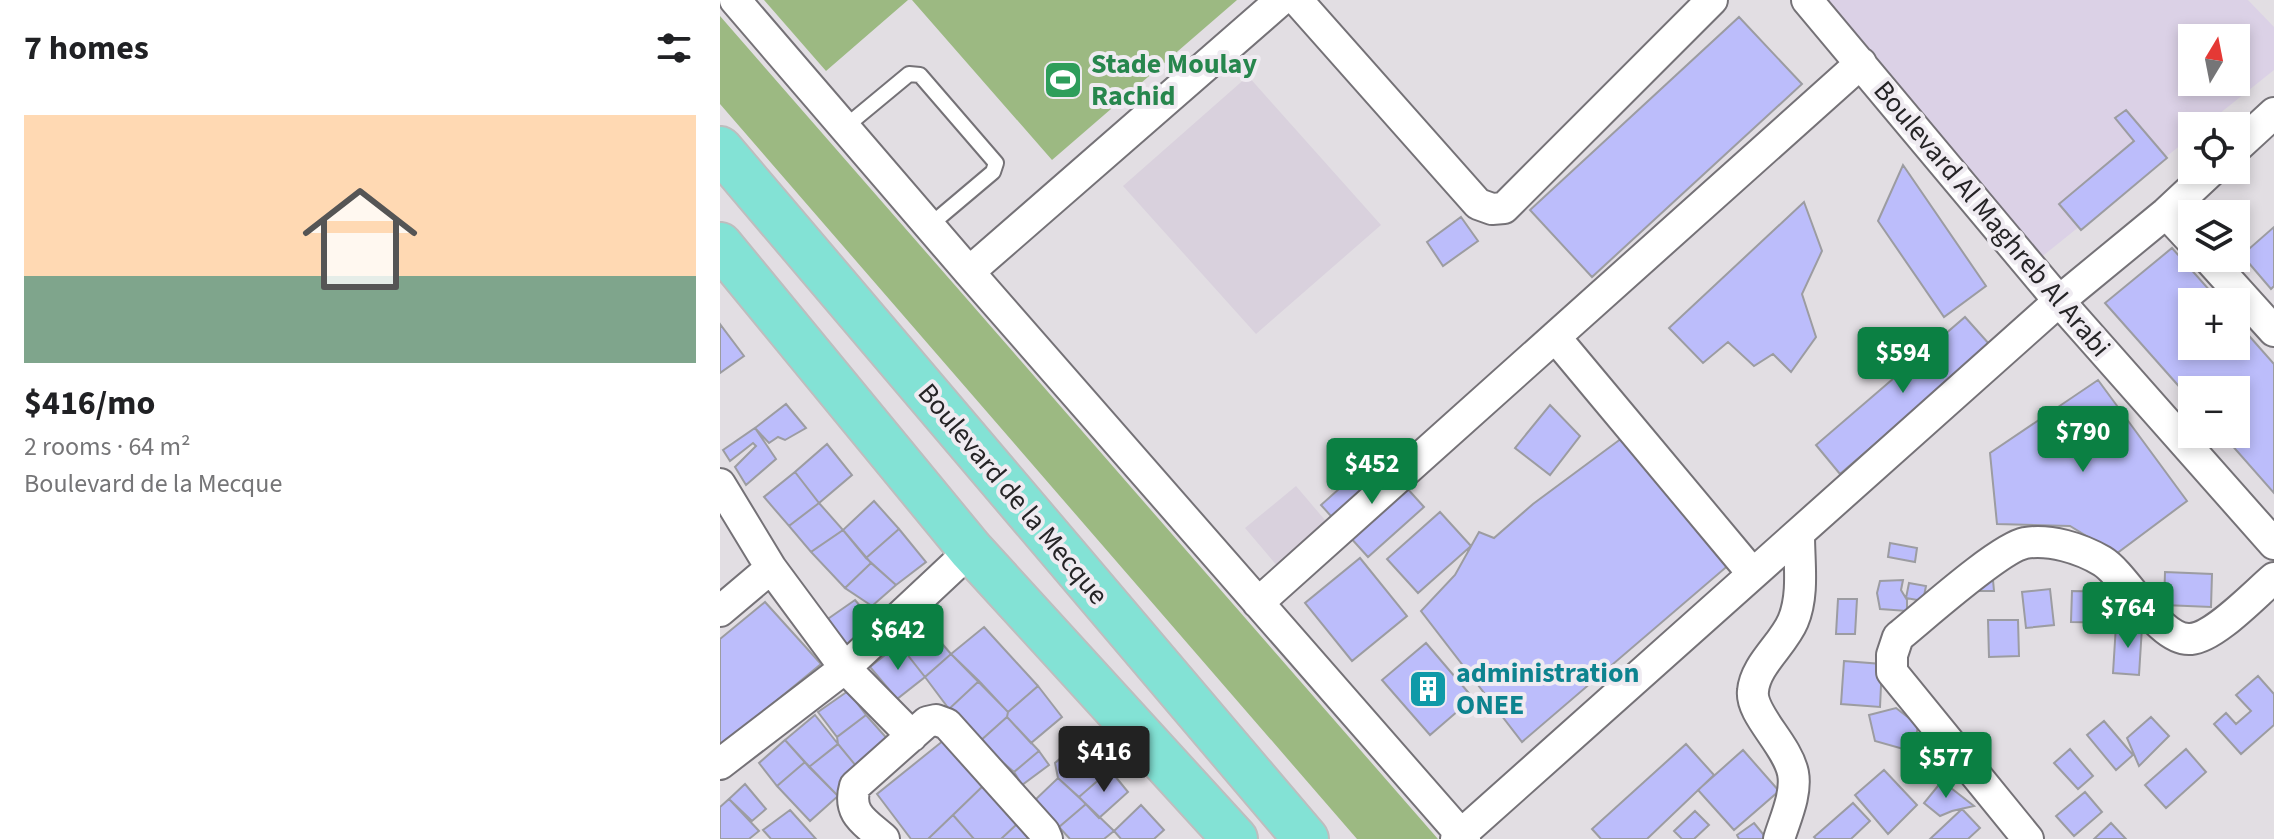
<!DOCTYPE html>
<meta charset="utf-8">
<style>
:root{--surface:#fff;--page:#f6f6f6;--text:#202124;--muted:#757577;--line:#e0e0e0;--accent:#0b8043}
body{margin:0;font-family:"Source Sans 3",sans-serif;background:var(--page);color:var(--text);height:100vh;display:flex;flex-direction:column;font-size:30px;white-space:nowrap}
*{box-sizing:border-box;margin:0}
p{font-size:26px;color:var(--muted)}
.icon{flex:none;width:44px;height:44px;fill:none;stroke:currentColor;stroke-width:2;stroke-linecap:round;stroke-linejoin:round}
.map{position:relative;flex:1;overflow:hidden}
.sheet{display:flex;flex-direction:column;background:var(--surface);width:720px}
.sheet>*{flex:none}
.needle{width:52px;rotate:10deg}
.buttons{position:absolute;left:1458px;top:24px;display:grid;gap:16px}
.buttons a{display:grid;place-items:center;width:72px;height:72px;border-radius:0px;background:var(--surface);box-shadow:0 4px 12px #0003;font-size:40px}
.price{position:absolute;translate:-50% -68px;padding:0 18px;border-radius:8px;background:var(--accent);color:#fff;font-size:26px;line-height:52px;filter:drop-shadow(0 2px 4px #0008)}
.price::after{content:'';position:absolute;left:50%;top:48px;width:24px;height:18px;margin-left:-12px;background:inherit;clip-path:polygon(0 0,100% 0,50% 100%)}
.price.selected{background:#222;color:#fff}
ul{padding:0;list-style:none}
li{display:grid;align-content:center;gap:16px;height:424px;padding:0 24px}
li+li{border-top:2px solid var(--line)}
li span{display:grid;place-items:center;height:248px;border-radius:0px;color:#555}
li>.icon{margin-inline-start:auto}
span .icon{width:144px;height:144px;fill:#fffc;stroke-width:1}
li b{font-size:34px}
h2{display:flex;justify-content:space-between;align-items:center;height:96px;padding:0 24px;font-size:34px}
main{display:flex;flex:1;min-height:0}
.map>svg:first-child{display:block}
.built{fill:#d9d1dd}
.education{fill:#dbd1e6;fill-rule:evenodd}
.green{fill:#9cb982}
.building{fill:#bcbdfb;stroke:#9c9ca1;stroke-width:2}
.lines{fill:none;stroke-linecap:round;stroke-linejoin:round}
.lane-casing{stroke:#757277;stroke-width:18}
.street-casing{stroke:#757277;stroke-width:34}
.primary-casing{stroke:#bebdbe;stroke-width:48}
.lane{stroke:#fff;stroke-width:14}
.street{stroke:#fff;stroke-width:30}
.primary{stroke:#83e2d5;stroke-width:44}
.labels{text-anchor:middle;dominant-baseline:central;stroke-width:8;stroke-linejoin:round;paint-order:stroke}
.leisure-label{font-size:28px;font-weight:bold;fill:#27864d;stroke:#efebf1;text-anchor:start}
.street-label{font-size:28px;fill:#252426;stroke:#efebf1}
.culture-label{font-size:28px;font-weight:bold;fill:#0d838f;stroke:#efebf1;text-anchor:start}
</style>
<main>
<section class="sheet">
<h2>7 homes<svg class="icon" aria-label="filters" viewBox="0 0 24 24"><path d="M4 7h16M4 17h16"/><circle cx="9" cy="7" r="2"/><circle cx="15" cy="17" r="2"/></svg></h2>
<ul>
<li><span style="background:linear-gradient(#ffd9b3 65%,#7fa58c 0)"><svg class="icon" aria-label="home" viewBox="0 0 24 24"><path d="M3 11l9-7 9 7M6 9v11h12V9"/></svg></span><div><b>$416/mo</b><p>2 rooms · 64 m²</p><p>Boulevard de la Mecque</p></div></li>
</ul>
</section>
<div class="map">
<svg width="1554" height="839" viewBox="0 0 1554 839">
<rect width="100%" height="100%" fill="#e2dee3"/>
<!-- built -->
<path class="built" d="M528,76L661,225L536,334L403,186Z
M576,486L627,546L576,588L525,528Z"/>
<!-- education -->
<path class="education" d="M1105,0H1528L1554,27V70L1484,126H1472V136L1314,263ZM1472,38H1516V82H1472Z"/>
<!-- green -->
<path class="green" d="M44,0H188L106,71Z
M192,0H517L332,160Z
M0,16L718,839H637L0,104Z"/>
<!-- building -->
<path class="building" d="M1019,17L1082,84L872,277L810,210Z
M1406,110L1447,158L1361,230L1339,204L1414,141L1395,118Z
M1183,165L1266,286L1224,317L1158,221Z
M1084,202L1102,251L1082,294L1096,337L1071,372L1053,354L1034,366L1008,342L983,363L949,328Z
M741,217L758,241L723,266L707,242Z
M1554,227V286L1551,289L1522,255Z
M1452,248L1500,302H1472V346H1516V321L1554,364V493L1502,434H1516V390H1472V401L1385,303Z
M1245,317L1270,345L1120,474L1096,445Z
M0,324L24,356L0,373Z
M1378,380L1467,501L1396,554L1350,526L1277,524L1270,453Z
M66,404L86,428L65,440L58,437L49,443L35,428Z
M830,405L860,436L830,475L795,448Z
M35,428L56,459L26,485L15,467L36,446L33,443L10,461L3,450Z
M902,438L1011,563L802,742L701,611L735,575L759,532L774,538L813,504Z
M107,444L132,475L99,503L75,472Z
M657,455L704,507L648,557L601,505Z
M75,472L99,503L69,526L44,497Z
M154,501L179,529L146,558L123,530Z
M99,503L123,530L91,552L69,526Z
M720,512L751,546L698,593L667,559Z
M179,529L206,562L176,585L146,558Z
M123,530L151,563L125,588L91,552Z
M1170,543L1197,548L1195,562L1168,557Z
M640,558L687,616L632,661L585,603Z
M1271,558L1274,591H1256L1254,560Z
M151,563L176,585L152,606L125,588Z
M1445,572L1492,574L1491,607L1444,605Z
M1183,580L1181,590L1187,600V611L1160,609L1157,593L1160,581Z
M1189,583L1206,586L1203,601L1186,598Z
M1330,589L1334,625L1306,628L1302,592Z
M1352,591L1399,592L1398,623L1351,622Z
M1118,599H1137L1135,634H1116Z
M135,600L158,627L125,657L102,623Z
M45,602L101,664L0,747V639Z
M1268,620H1298L1299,656L1269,657Z
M205,624L231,654L205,677L179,644Z
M1396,625L1422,627L1419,675L1393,673Z
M264,627L318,686L288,712L231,654Z
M706,643L753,698L710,735L662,680Z
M179,644L205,677L177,699L150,667Z
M231,654L259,681L229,709L205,677Z
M1124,661L1162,664L1160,707L1121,704Z
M1538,676L1554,694V725L1521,754L1494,724L1506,713L1516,724L1531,711L1516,695Z
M259,681L288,712L287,717L259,742L229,709Z
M318,686L342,717L311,743L287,717L288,712Z
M128,691L146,715L117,737L98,712Z
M1176,708L1198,725L1194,752L1155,741L1149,715Z
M95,715L118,744L89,767L65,740Z
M146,715L171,743L141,772L118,744L117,737Z
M287,717L319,751L294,772L259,742Z
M1431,717L1449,736L1419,766L1407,738Z
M1384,721L1413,755L1396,770L1367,735Z
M363,739L390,770L359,797L338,778L335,763Z
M65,740L85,762L57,786L39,763Z
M224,740L265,784L208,839H191L157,794Z
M118,744L141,772L118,796L89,767Z
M966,744L994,775L927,839H881L872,829Z
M1350,749L1373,776L1358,789L1334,763Z
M1466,749L1486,772L1446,808L1425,785Z
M1023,750L1059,791L1014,830L978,790Z
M319,751L329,765L302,785L294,772Z
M85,762L118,796L90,821L57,786Z
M390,770L408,792L379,818L359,797Z
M1164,770L1197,805L1168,834L1135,795Z
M338,778L366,804L339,827L315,800Z
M1222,781L1254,806L1232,811L1220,816L1204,803Z
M25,784L46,809L32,821L9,799Z
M265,784L297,824L281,839H254L233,815Z
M1365,792L1382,812L1354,836L1336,816Z
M9,799L39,831L29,839H0V807Z
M1133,803L1150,821L1131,839H1096L1094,837Z
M366,804L394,831L384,839H350L339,827Z
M421,805L444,830L434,839H401L394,831Z
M1242,809L1260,828L1248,839H1210Z
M70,810L96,839H51L43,830Z
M975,811L989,825L974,839H962L954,831Z
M233,815L254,839H208Z
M1034,823L1047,839H1019L1017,835Z
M1391,823L1406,839H1374Z
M297,824L309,839H281Z"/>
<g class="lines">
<!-- lane casing -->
<g class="lane-casing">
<path id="lane" d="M125,127L189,74L200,75L276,163L273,172L209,226"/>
</g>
<!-- street casing -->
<g class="street-casing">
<path id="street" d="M15,0L249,272L745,839
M577,0L758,204L772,209L784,208L992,0
M1087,0L1339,301L1554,544
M1516,148L1554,113
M1446,213L1472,241
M1488,258L1554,331
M249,272L561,0
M835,337L1033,574
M0,484L51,568L125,668L192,736
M538,603L1141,63
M0,611L51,568
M0,764L125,668L251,550
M164,839C145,822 127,814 135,786L207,722L216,720L227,724L324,832L327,839
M736,839L1339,301L1446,213L1492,170
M1059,839C1065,819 1077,794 1073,773C1067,744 1030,714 1033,691C1035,665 1063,645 1073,621C1084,595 1079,563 1079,535
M1308,839L1172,672V655L1178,637C1203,617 1279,548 1305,543C1330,539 1360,548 1382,561C1407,576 1439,642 1471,639C1495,637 1535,594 1554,578"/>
</g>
<!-- primary casing -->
<g class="primary-casing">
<path id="primary" d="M0,149L586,839
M0,245L251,550L515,839"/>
</g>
<!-- lane -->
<use href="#lane" class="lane"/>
<!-- street -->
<use href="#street" class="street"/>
<!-- primary -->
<use href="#primary" class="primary"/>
</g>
<!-- icons -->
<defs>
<g id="stadium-square" transform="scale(2)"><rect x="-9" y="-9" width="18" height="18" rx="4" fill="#2e9e5b" stroke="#efebf1"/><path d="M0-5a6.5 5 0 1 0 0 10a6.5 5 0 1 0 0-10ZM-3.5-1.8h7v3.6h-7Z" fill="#fff"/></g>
<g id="building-square" transform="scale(2)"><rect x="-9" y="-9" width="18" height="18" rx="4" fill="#0f9aa8" stroke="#efebf1"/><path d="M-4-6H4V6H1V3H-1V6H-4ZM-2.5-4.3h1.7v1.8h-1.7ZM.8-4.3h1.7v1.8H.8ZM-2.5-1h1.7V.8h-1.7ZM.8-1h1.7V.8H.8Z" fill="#fff"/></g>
</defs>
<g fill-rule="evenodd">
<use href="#stadium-square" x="343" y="80"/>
<use href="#building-square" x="708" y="689"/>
</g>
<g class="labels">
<!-- leisure labels -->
<g class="leisure-label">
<text x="371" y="64">Stade Moulay<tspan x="371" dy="32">Rachid</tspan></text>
</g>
<!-- street labels -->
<g class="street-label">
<text transform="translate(1272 219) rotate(50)">Boulevard Al Maghreb Al Arabi</text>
<text transform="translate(293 494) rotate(50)">Boulevard de la Mecque</text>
</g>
<!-- culture labels -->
<g class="culture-label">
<text x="736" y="673">administration<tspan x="736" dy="32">ONEE</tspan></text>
</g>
</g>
</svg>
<div class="buttons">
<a><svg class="needle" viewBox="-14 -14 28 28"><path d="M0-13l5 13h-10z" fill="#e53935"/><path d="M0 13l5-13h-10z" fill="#757577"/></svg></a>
<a><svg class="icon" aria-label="locate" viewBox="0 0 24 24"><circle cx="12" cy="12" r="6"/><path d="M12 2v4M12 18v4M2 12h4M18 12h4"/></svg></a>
<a><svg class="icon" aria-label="layers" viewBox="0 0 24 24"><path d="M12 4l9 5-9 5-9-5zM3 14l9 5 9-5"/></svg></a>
<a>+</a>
<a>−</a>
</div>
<b class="price" style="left:1183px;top:395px">$594</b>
<b class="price" style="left:1363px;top:474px">$790</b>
<b class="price" style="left:652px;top:506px">$452</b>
<b class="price" style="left:1408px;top:650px">$764</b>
<b class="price" style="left:178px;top:672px">$642</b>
<b class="price selected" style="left:384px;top:794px">$416</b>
<b class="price" style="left:1226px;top:800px">$577</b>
</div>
</main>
